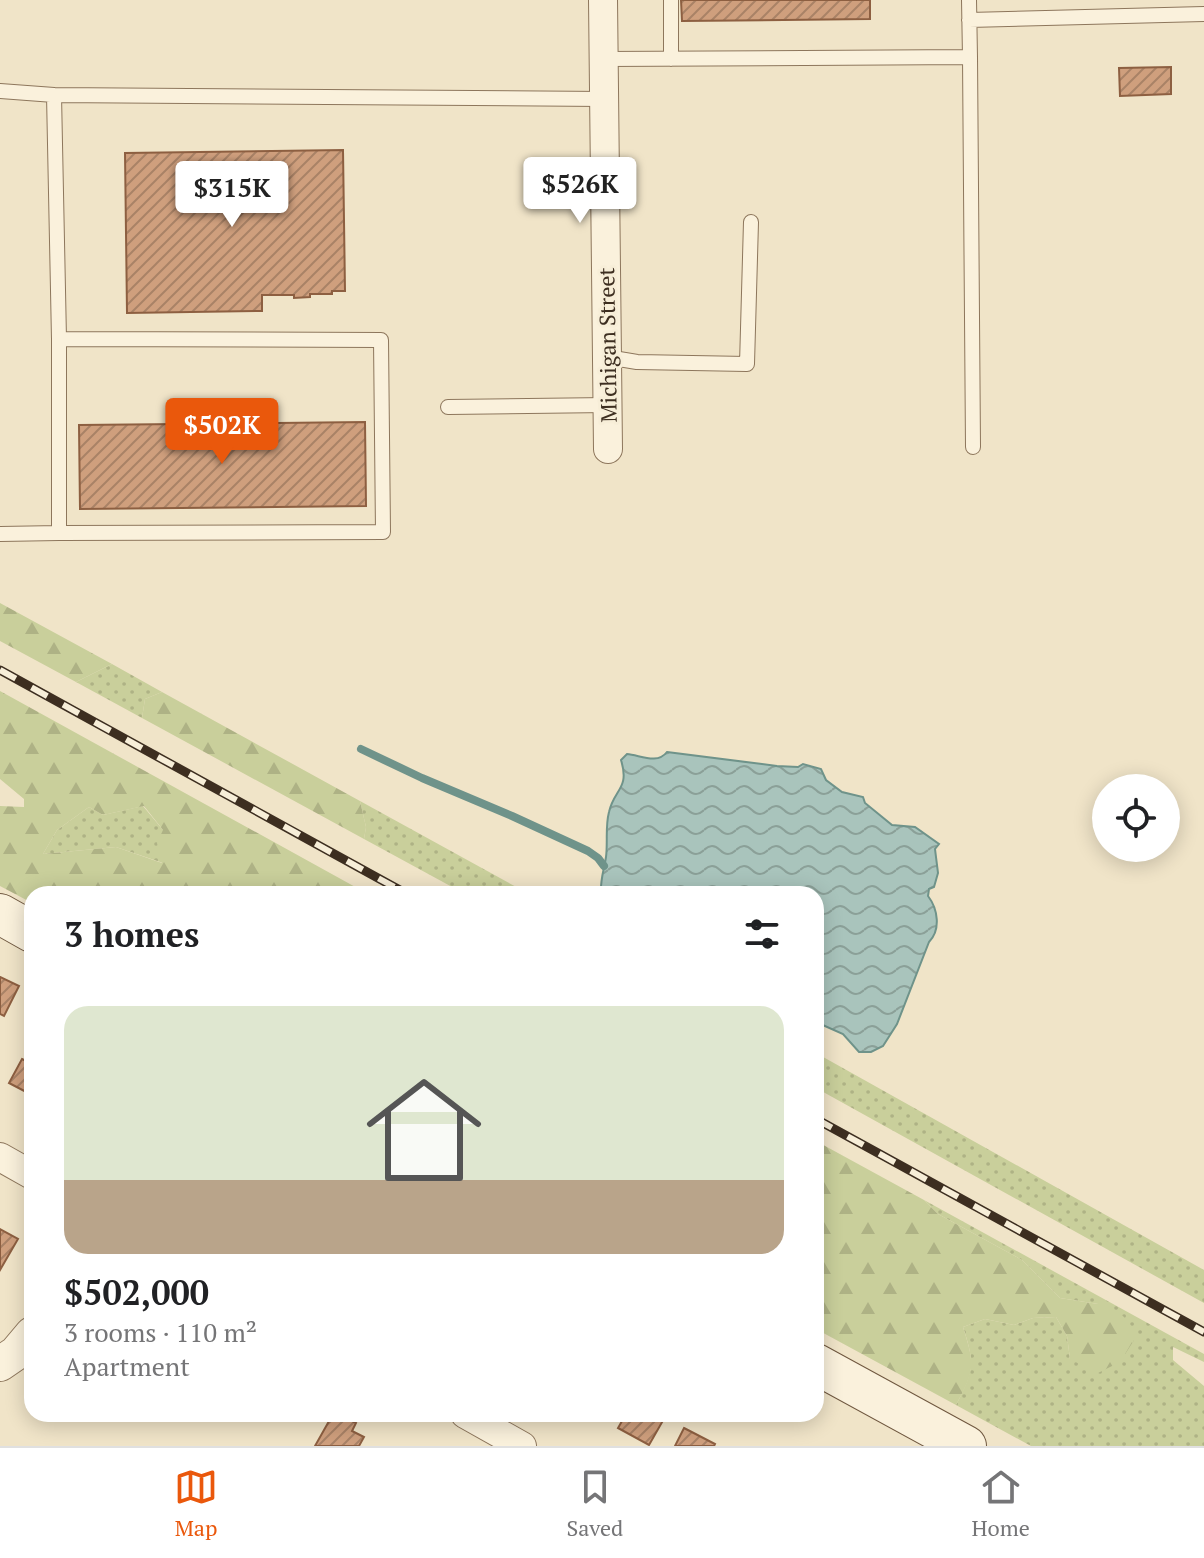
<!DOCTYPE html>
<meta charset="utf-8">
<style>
:root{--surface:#fff;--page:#f2f2f2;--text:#202124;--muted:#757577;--line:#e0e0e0;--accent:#ea580c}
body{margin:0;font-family:"PT Serif",serif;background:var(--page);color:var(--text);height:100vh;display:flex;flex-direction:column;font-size:30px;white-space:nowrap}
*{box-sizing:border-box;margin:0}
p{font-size:26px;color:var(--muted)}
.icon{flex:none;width:44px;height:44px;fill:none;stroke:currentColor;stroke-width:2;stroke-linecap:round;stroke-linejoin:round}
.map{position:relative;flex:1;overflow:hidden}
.panel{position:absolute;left:24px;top:886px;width:800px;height:536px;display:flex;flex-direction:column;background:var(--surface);border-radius:24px;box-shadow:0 4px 20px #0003}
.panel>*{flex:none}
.fabs{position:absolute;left:1092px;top:774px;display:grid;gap:16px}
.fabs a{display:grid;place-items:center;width:88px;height:88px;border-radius:50%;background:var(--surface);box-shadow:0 4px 20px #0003;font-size:40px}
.price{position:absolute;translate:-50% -68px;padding:0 18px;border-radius:8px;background:#fff;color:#222;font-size:26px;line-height:52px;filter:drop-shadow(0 2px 4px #0008)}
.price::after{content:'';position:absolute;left:50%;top:48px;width:24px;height:18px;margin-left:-12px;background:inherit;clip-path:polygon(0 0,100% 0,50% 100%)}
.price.active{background:var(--accent);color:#fff}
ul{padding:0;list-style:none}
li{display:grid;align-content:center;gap:16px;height:424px;padding:0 40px}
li+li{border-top:2px solid var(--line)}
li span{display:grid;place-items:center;height:248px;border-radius:24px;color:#555}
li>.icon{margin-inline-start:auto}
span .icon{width:144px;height:144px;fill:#fffc;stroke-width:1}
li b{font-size:34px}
h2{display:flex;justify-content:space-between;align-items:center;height:96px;padding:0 40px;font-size:34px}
.tab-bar{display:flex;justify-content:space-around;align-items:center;height:112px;border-top:2px solid var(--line);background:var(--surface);font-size:22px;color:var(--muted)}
.tab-bar a{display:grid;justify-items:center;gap:4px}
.tab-bar .active{color:var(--accent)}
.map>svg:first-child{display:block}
.grass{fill:url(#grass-dots)}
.forest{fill:url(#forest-firs);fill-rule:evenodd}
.water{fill:url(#water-waves);stroke:#6f938a;stroke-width:2}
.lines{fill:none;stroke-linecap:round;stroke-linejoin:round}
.stream{stroke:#6f938a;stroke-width:8}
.building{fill:url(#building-hatch);stroke:#8d5f41;stroke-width:2}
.service-casing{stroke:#8d765c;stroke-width:16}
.minor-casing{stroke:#8d765c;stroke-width:30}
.tertiary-casing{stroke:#8d765c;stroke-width:36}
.secondary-casing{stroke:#6f573f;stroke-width:42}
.service{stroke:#faf1dc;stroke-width:14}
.minor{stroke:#faf1dc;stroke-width:28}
.tertiary{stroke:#faf1dc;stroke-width:34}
.secondary{stroke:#faf1dc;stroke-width:40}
.rail-casing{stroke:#3d2e20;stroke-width:9}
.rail{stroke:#f7eed8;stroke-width:6;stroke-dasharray:18;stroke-linecap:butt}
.labels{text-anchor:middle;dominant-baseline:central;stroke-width:6;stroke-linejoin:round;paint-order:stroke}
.street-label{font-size:22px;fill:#3d2e20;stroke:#f7eed8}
</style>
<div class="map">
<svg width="1204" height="1446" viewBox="0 0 1204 1446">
<defs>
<pattern id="grass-dots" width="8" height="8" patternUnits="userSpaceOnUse" patternTransform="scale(2)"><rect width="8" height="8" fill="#c9cf9b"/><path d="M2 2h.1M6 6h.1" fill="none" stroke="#aeb285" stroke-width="1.8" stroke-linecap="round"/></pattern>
<pattern id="forest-firs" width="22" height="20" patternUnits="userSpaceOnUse" patternTransform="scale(2)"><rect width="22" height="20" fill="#c9cf9b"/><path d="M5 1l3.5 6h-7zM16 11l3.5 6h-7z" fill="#aeb285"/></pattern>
<pattern id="water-waves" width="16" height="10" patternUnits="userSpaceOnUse" patternTransform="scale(2)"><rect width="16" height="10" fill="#a9c4bc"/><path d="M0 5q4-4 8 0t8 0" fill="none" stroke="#8ba098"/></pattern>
<pattern id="building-hatch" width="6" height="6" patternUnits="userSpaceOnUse" patternTransform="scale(2)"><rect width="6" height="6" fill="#cf9f7d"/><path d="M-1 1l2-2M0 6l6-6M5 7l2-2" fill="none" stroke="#a98266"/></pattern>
</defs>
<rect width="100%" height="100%" fill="#f0e4c8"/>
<!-- grass -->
<path class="grass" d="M112,664L162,692L145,699L142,718L76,682Z
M360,801L529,894H465L364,839L366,827Z
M143,806L163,830V863L116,847L43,854L57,830L89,807L103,815Z
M816,1053L1204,1270V1303L816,1088Z
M924,1200L1204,1354V1362L1173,1347V1360L1204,1386V1446H1031L956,1405C974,1370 975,1364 963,1327L985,1319L1014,1325L1033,1318L1056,1317L1067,1336L1070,1359L1098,1304L1060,1298L1022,1260L938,1214Z"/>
<!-- forest -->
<path class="forest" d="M0,603L112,664L76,682L0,641Z
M0,691L368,894H32V903L0,886V806L24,807V799L0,779ZM144,806L163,830L157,843L162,863L116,847L43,854L57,830L89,807L103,815Z
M162,692L360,801L366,827L364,839L142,718L145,699Z
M816,1141L924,1200L938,1214L1022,1260L1060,1298L1098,1304L1123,1316L1138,1334L1120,1362L1098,1373L1070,1359L1067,1336L1056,1317L1033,1318L1014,1325L985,1319L963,1327C975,1365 975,1370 956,1405L816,1329Z"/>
<!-- water -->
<path class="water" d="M667,752L777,766L798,767L803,764L821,769L826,780L842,792L863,797L865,803L892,825L915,827L939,844L935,849L938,873L934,887L929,889L928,896C938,909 941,930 929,942L897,1024L883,1046L871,1052H859L843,1034L816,1022V894H601C600,880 604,870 606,857C608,842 605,827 609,812C614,789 630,789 621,760L627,754C640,755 657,765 667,752Z"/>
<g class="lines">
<!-- stream -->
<path class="stream" d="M361,749L422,778L512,816L588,851L598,858L604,866"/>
</g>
<!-- building -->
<path class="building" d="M681,0H870V19L682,21Z
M1171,67V94L1120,96L1119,68Z
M343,150L345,291H332V294H310V297L294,298V295H262V311L127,313L125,153Z
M365,422L366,506L80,509L79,425Z
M0,977L19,986L4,1016L0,1014Z
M22,1059L32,1064V1095L9,1083Z
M0,1229L18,1239L0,1270Z
M333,1414H339L356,1423L352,1431L364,1437L359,1446H315Z
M626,1414H659L665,1417L649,1445L618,1428Z
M684,1428L715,1444L714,1446H675Z"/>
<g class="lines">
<!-- service casing -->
<g class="service-casing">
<path id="service" d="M969,0L970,57
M969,20L1204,14
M604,59L970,57L973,447
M671,59V0
M0,91L54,95
M59,339V533L383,532L381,340L59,339L54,95L604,99
M607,357L637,362L747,364L751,222
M448,407L608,405
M0,534L59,533"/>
</g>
<!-- minor casing -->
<g class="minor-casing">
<path id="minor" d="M603,0L608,449
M0,1157L32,1175
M465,1414L522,1446"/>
</g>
<!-- tertiary casing -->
<g class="tertiary-casing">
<path id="tertiary" d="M0,1364L16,1353L32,1334"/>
</g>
<!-- secondary casing -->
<g class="secondary-casing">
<path id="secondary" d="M0,914L32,932
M816,1364L966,1446"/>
</g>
<!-- service -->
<use href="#service" class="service"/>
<!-- minor -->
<use href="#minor" class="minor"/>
<!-- tertiary -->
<use href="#tertiary" class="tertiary"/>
<!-- secondary -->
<use href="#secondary" class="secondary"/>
<!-- rail casing -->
<g class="rail-casing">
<path id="rail" d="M0,670L407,894
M816,1119L1204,1332"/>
</g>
<!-- rail -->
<use href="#rail" class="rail"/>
</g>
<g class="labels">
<!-- street labels -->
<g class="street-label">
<text transform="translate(607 345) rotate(-91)">Michigan Street</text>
</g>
</g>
</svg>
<div class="fabs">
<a><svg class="icon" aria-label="locate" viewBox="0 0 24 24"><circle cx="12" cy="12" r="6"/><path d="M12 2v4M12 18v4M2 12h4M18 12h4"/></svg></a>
</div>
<b class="price" style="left:580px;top:225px">$526K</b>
<b class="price" style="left:232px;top:229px">$315K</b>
<b class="price active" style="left:222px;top:466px">$502K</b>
<section class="panel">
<h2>3 homes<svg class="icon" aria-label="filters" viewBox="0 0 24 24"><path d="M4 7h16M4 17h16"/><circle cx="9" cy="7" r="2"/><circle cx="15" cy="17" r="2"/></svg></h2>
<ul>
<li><span style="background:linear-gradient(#dfe7d0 70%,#b9a48a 0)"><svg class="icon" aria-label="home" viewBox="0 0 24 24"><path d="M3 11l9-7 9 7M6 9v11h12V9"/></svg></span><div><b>$502,000</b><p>3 rooms · 110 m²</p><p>Apartment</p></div></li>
</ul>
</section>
</div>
<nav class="tab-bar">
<a class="active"><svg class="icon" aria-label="map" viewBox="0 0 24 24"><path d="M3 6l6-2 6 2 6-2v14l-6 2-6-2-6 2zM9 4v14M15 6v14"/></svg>Map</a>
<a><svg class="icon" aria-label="saved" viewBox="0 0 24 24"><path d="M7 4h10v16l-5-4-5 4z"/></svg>Saved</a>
<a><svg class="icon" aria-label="home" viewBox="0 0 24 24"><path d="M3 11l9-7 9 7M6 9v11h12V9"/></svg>Home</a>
</nav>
